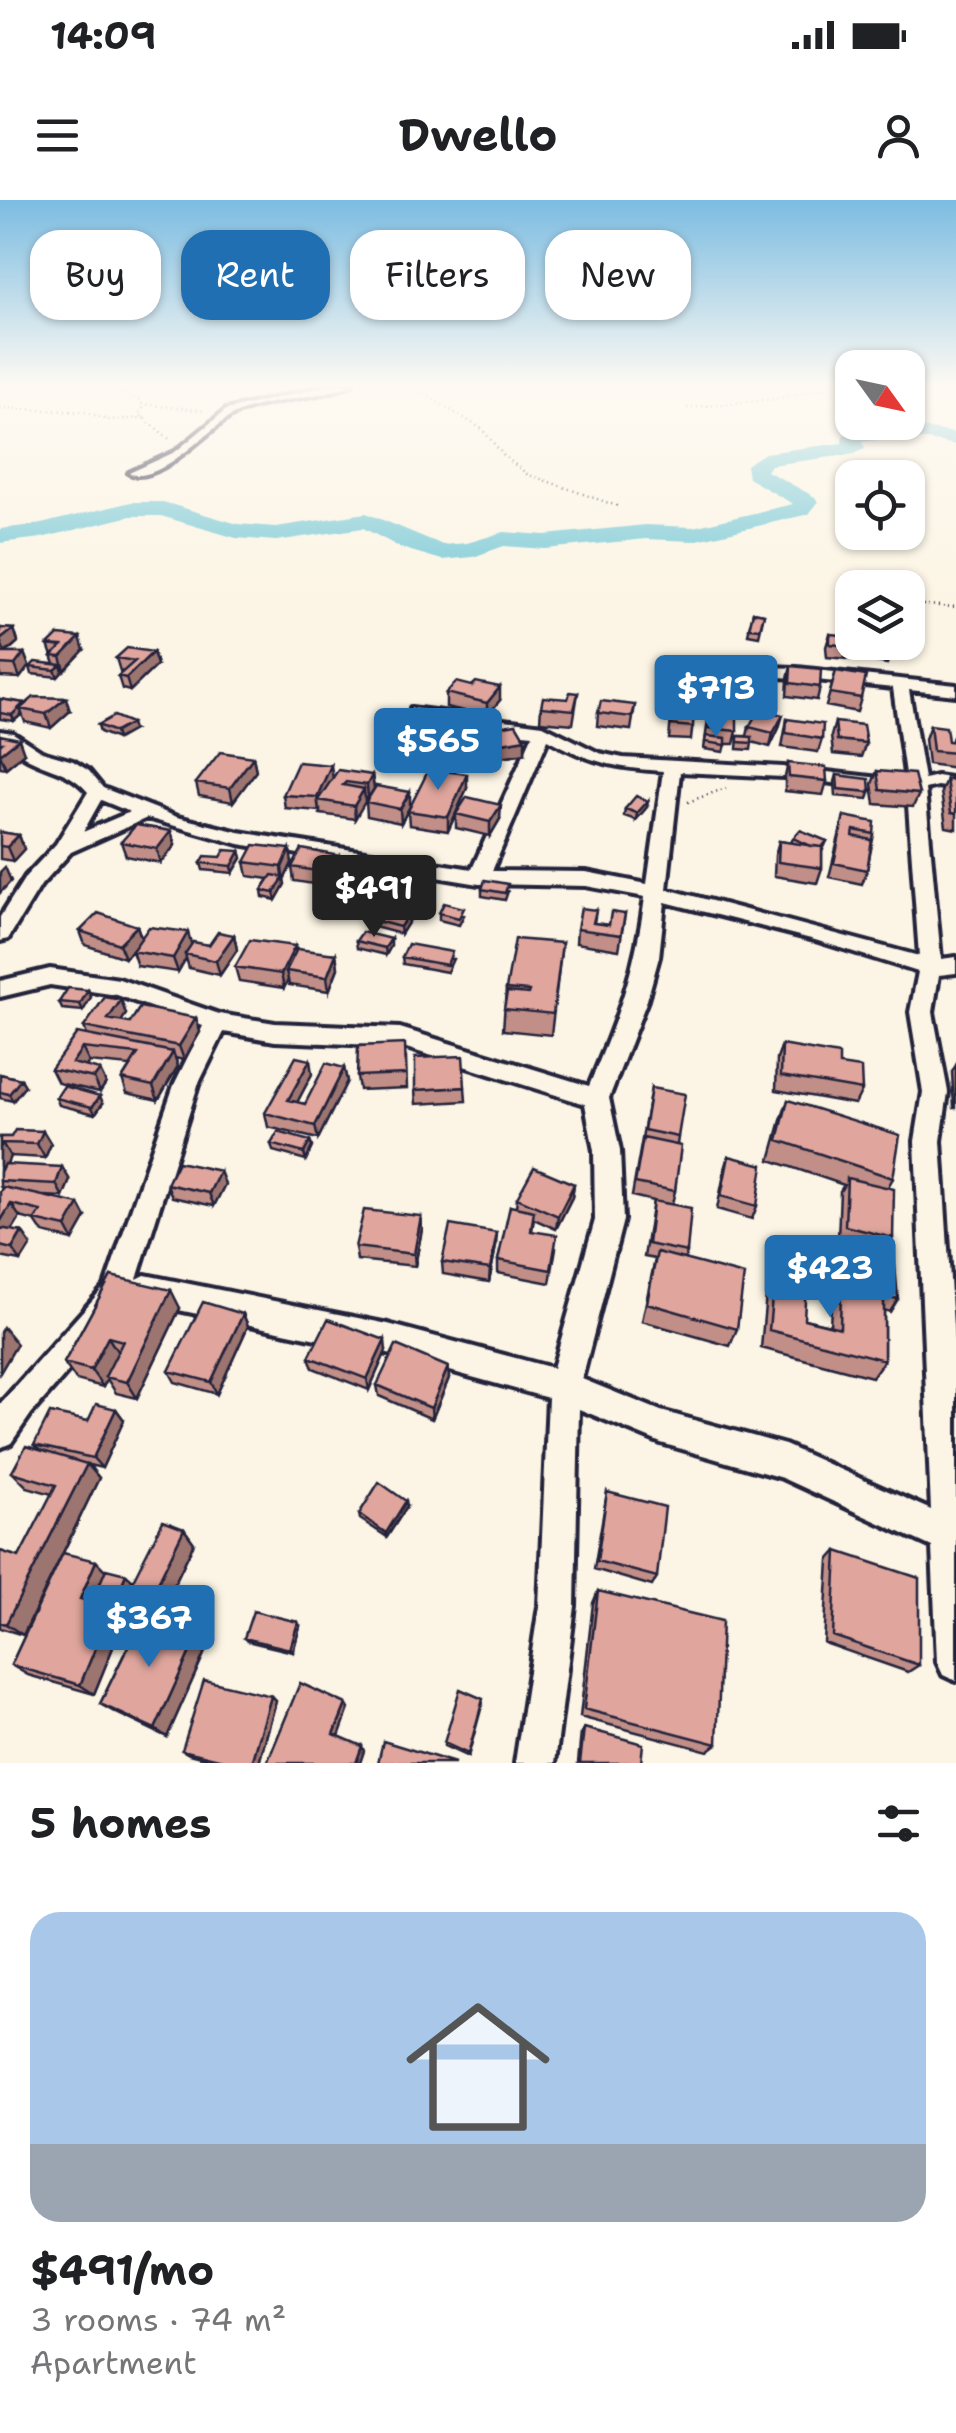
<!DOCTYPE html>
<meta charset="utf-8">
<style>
:root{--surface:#fff;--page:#f6f6f6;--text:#202124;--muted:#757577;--line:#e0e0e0;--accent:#1f6fb2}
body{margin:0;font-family:"Shantell Sans",sans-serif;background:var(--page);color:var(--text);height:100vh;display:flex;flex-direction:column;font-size:38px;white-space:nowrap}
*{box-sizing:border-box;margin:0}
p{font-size:32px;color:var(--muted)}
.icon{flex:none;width:55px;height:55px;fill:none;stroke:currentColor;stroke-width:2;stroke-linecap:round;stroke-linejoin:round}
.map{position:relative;height:1563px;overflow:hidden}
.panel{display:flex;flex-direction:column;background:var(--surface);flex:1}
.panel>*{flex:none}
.guide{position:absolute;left:30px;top:30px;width:898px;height:90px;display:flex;gap:20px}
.needle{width:65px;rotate:123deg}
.buttons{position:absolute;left:835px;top:150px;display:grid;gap:20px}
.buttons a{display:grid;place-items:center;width:90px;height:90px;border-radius:20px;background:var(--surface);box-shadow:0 2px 8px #0004;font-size:50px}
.price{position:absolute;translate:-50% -85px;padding:0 22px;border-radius:10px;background:var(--accent);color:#fff;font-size:32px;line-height:65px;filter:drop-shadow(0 2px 5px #0008)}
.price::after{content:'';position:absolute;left:50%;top:60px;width:30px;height:22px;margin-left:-15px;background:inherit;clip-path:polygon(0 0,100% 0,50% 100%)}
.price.on{background:#222;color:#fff}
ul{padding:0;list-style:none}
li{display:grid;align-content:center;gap:20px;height:530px;padding:0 30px}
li+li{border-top:2px solid var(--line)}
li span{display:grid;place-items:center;height:310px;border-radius:30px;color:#555}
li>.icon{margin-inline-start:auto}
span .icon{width:180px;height:180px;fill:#fffc;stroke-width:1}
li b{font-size:42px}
h2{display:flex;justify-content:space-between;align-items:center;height:120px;padding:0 30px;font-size:42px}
.chip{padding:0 35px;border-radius:30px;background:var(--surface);box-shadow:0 2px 8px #0004;font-size:35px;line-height:90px}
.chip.on{background:var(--accent);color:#fff}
.status{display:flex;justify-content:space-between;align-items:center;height:70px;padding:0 50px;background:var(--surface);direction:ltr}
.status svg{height:28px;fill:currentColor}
header{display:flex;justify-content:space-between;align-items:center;height:130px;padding:0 30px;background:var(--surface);font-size:45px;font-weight:700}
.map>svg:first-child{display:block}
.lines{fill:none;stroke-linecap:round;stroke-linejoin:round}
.river{fill:#7ac9d6;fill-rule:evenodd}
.street-casing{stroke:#22223b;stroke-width:8}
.path{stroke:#22223b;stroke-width:2.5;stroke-dasharray:1 4;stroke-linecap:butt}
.street{fill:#fcf5e5;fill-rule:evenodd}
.wall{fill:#c18f88;stroke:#22223b;stroke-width:2.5}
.shaded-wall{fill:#9d746f;stroke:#22223b;stroke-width:2.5}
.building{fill:#e0a69e;stroke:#22223b;stroke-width:2.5}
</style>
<div class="status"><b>14:09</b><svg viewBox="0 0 49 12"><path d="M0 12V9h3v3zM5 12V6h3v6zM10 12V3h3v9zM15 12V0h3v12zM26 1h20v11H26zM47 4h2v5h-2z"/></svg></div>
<header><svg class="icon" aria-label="menu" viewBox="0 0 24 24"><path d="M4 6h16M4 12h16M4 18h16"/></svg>Dwello<svg class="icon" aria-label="person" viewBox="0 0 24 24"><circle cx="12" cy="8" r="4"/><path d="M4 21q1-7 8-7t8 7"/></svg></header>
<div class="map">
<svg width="956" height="1563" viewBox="0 0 956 1563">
<rect width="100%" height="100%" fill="#fcf5e5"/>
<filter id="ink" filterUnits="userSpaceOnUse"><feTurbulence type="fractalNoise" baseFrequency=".01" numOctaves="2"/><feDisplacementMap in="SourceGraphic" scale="20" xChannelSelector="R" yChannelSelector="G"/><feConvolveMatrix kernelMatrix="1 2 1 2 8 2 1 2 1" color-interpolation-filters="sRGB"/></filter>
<g filter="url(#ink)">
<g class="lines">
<!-- river -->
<path class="river" d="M916,227L956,233V245C924,238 894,236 862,242L865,248L855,254L771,265L767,271L815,297L818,302L809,314L693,341L646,339L545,349L504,346L473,357L442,360L401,348L363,328L276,341L236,338L161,316H131L41,338L0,343V329L41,324L131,302H163L238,324L276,327L366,313L443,345L467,343L504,332L545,335L646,325L693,327L793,304L748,278L746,265L765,253L842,243L843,235L876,228Z"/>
<!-- street casing -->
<g class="street-casing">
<path id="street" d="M334,184H352C319,199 262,199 233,215C210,227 157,287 129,273L175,252L226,210Z
M705,465L797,468L956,485V495L909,490L924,579L937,576L956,579V589L937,586L925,589L941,759L956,757V773L939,775L933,812L948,892L941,941L956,1172V1481L943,1475L937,1462L932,1347L782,1278L661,1243L579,1209L575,1406L555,1563H515L539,1406L548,1198L388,1154L145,1103L135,1099L132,1093L127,1104L31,1214L11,1243L0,1248V1204L105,1086L174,885L203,826L117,795L50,785L0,797V781L50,769L119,779L219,814L275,823L400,828L589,886C618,817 635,772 645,697L586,686L479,684L239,644L147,618L71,652L41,685L8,739L0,741V717L26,676L56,644L88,592C70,571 53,571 29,559C19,554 10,546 0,541V531L13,533L42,552L73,561L89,571L103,588L177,617L239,632L472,669L533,534L460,527L411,516V508L543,525L599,553L623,558L783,567L906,581L893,488L797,478L699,473L697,470ZM548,539C589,562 615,568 663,571L647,684L586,672L492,671ZM680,572L783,577L907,592L919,756L667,689ZM101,600L130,612L83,632ZM665,702L815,740L918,772L910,812L923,892L915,941L931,1310L785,1245L661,1211L582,1179L623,1020L620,951L609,898L647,800L659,757ZM224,832L275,841L400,846L585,904L594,951L595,1020L553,1168L388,1124L145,1075L137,1079L198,885Z"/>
</g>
<!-- path -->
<path class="path" d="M91,184L140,200L143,208L139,214L172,241
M408,184L482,229L504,256L527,274L617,306
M142,204L206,211
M0,208L87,212L107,220L145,218
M687,208L775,199L844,184
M873,222L880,229
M908,404L956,407
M688,602L726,588"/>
<!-- street -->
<use href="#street" class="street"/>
</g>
<!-- wall -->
<path class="wall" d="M753,412L764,414L759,436L748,434Z
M0,428L14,429L18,442L6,453H24L29,466L20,478L0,477Z
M830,434L861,447L857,460L827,457L826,447Z
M865,442L891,451L887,464L861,459Z
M48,445L84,450L65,470H62L63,471L58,477L32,474L30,467L55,464Z
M153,452L157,465L130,491L122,489L118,476L123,472L120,471L116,458Z
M791,466L820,487L817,500L787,496L788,479Z
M836,471L861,498L857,512L826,506Z
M705,484L725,495L722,501L711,498L701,513L694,511L691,540L669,539L673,497L694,498Z
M446,493L500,500L487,516L446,507Z
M578,493L573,524L540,521L541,507L568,499Z
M0,499L24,503L25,504L70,511L51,528L25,522L22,514L14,521L0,519Z
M635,505L631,530L597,526L598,513Z
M728,507L737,531L734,544H726L724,552L704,549L709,511L727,512Z
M787,519L822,539L818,552L782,547Z
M446,521V534L438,547L432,567L396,564L395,550L405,538V528Z
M835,522L866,543L861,557L833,554L831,536Z
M488,523V529L525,539V553L495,558L487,543V539L482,549L447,544V530Z
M98,525L133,530L117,539L100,532Z
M930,525L948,541L951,542L956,529V568L928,564L925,539Z
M749,527L779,528L770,547L752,542L751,550L737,549L738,536H747Z
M0,535L24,553L6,568L0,567Z
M253,557L256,571L233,602L199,596L196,583Z
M788,563L827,581L823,595L785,591V577Z
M877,571L919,594L913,607L875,604L872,584Z
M372,575L374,589L410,606L401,623L367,616L366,602L368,598H365L355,619L320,614V610L319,611L285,608L283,595L333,578Z
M837,575L870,592L868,599L836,596L835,582Z
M946,579L956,580V629L946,627L941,592Z
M467,588L456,613L500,619L490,636L456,628V614L448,631L409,625L408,611Z
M647,607L636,620L624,616L625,609Z
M844,616L874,634L867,670L862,684L829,677Z
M171,631L175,645L161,663L126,656L121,642Z
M0,632L19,635L24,649L13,661L0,659Z
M793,638L827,641L822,652V668L817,683L774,676L775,655L779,641L791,643Z
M240,651L242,658L233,673L203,670L201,663Z
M340,656L342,670L332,687L294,681L292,667Z
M245,662L292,663L284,680L285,684L276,700L263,697L262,690L269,679L248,676Z
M482,689L508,691L505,700L482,696Z
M389,705L416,710L401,734L374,727L373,720L398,717L400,714L390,712Z
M596,710L594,723L609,725L625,714L619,750L576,743L577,729Z
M439,713L464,715L459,725L439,720Z
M137,726L141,738L192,744L209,745L234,735L237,750L220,775L189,768L186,758L178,772L137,766L132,751L136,747L125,758L85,745L80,731Z
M356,741L391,746L386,755L357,748Z
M562,743L551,835L503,830L506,789Z
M296,751L336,754L338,768L329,791L289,785L288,780L284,788L239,781L235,767Z
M402,757L453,759L447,772L403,764Z
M88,790L91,797L83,811L62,809L59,802Z
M121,800L126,814L121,821L130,823L196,818L200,832L184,860L175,858L178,866L158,900L127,893L122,879L130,866L89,862L85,866L106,883L100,892L58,883L51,869L87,835L84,827Z
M782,845L839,865L862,890L855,904L776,890L777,859Z
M406,858L407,888L359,890L357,876Z
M956,865V908H954L952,872Z
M344,868L347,881L318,939L268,927L265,913L312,874L297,902L305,904Z
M0,874L21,879L25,886L13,901L0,898Z
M465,887L466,901L416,904L415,890Z
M651,888L678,937L677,945L675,991L672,1004L687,1052L685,1059L737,1129L730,1146L642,1121L655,1059L644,1057L653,1001L632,996Z
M56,898L103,903L95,914L59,905Z
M788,900L893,978L888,987L893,1038L890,1044L898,1099L890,1112L884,1110V1160L872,1177L761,1148L766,1094L774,1076L804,1119L830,1125L831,1108L841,1090L844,1091L843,1049L847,1042L838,1039L840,991L844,985L770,960L781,920Z
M43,931L51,944L45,958L10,956L7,964L70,980L63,997L44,996L86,1017L73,1040L43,1033L35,1021L20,1017L12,1030L22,1032L31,1045L21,1061L0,1057V992L2,989L0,986V937H11Z
M310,941L312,947L306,960L273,951L271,944Z
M729,956L757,1006L752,1019L717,1009L725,969Z
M167,984H225L214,1006L172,997Z
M574,984L572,997L556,1029L534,1019L532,1031L556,1048L550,1083L498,1073V1060L516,1007L517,998Z
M421,1016L422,1029L415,1066L357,1060L355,1047Z
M496,1046L489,1082L443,1074L442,1062Z
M111,1076L180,1108L137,1198L116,1193L107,1179L103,1187L76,1180L64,1163Z
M243,1114L248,1126L217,1194L175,1182L169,1171Z
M386,1151L369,1190L313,1168L309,1157Z
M449,1178L432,1219L379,1196L377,1185Z
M116,1209L124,1220L102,1268L89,1265L99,1278L63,1353L106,1371L126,1374L133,1380L184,1329L194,1343L158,1417L208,1445L167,1537L114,1512L100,1504L140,1421L133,1417L127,1413L94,1494L28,1475L11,1465L60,1359L23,1435L0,1428V1351L19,1357L52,1294L27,1287L12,1272L39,1250L34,1245Z
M607,1292L657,1377L652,1386L594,1369Z
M407,1306L387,1337L360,1319L359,1314Z
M837,1351L919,1465L908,1472L824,1443L829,1360Z
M598,1391L717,1544L708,1551L580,1517L593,1403Z
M300,1426L293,1452L247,1441L244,1438Z
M271,1496L276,1501L259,1563H224L189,1554L182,1550Z
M483,1502L468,1557L444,1546V1543Z
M584,1528L641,1563H578L581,1533Z"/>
<!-- shaded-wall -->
<path class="shaded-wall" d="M14,429L18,442L5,453L0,440Z
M80,437L84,450L65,470L61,457Z
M153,452L157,465L130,491L126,478Z
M24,453L29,466L20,478L15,465Z
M61,465L63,471L58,477L55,470Z
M500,487V500L487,516V503Z
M712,492L711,498L701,513L703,506Z
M66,498L70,511L51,528L46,514Z
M24,503L27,509H20L22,514L14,521L12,515Z
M783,515L779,528L770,547L773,533Z
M446,521V534L439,547L438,533Z
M131,523L133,530L117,539L115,532Z
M488,523L487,539L482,549V536Z
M438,536V550L432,567V553Z
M19,539L24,553L6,568L0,554Z
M525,539V553L495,558L496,544Z
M253,557L256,571L233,602L230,588Z
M331,565L333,579L318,600L319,611L317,597Z
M467,574V588L448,631V617Z
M372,575L374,589L368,598L367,585Z
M364,589L365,602L355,619L354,606Z
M410,592V606L401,623L400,609Z
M648,601L647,607L636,620L637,613Z
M501,605L500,619L490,636V622Z
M171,631L175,645L161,663L157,649Z
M19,635L24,649L13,661L7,647Z
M290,649L292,663L284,680L285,684L276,700L274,693L283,677L282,667Z
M240,651L242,658L233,673L232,666Z
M340,656L342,670L332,687L330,673Z
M5,667L11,681L0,693V672Z
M415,703L416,710L401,734L400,727Z
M137,726L142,740L125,758L119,744Z
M188,732L192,747L185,754L186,758L178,772L173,758Z
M234,735L237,750L220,775L216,761Z
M391,739V746L386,755L385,748Z
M295,746L297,760L286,771L288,780L284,788L281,774Z
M336,754L338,768L329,791L327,777Z
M88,790L91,797L83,811L80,804Z
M121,800L126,814L114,833L108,819Z
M196,818L200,832L184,860L179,846Z
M82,848L89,862L80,875L72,863Z
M173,852L178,866L158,900L153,886Z
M310,860L312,874L291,914L288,900Z
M344,868L347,881L318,939L315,926Z
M100,870L106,883L100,892L94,878Z
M21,879L25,886L13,901L9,894Z
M100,896L103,903L95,914L92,907Z
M43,931L51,944L45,958L37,944Z
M310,941L312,947L306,960L304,953Z
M2,943L10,956L4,971L0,965V948Z
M62,967L70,980L63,997L56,984Z
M220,971L225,984L214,1006L209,993Z
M574,984L572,997L556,1029L558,1016Z
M11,1004L20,1017L6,1040L0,1032V1022Z
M79,1004L86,1017L73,1040L66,1027Z
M421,1016L422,1029L415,1066L414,1054Z
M22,1032L31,1045L21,1061L12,1049Z
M497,1033L496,1046L489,1082L490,1069Z
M171,1090L180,1108L137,1198L127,1182Z
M243,1114L248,1126L217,1194L211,1182Z
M3,1127L17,1144L0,1173V1132Z
M108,1137L119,1154L105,1177L107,1179L103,1187L91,1170Z
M385,1140L386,1151L369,1190L367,1179Z
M448,1167L449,1178L432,1219L431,1208Z
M116,1209L124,1220L102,1268L93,1258Z
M87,1264L99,1278L23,1435L6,1424Z
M406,1301L407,1306L387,1337L386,1333Z
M184,1329L194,1343L154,1426L142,1415Z
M96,1361L109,1374L94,1410L80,1399Z
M126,1374L138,1386L120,1406L127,1413L94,1494L80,1485Z
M298,1422L300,1426L293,1452L290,1449Z
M198,1434L208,1445L167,1537L155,1529Z
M271,1496L276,1501L259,1563H252Z
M346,1504L349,1509L338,1539L334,1534Z
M362,1546L364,1551L360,1563H356Z"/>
<!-- building -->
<path class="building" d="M753,412L764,414L760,429L749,428Z
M0,428L14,429L0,440Z
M830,434L852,436V442H860L861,447L830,444Z
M58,435L80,437L61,457L52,456L62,446L48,445Z
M866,442H892L891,451L865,446Z
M127,448L153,452L126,478L118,476L135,461L116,458Z
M0,453H24L15,465L0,464Z
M35,462L61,465L55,470L30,467Z
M791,466L821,469L820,487L790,483Z
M836,471L866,476L861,498L830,493Z
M456,482L472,486L476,482L500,487L487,503L446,493Z
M705,484L727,489L723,494L712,492L703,506L694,504V499Z
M570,492L578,493L574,510L541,507L543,497L568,499Z
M34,497L66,498L46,514L20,509Z
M673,497L694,498L693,527L671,525Z
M0,499L24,503L12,515L0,513Z
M601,501L635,505L632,517L598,513Z
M728,507L737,508V531L708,528L709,511L728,513Z
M759,509L783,515L773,533L749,527Z
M413,515L446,521L438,533L405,528Z
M114,516L131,523L115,532L98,525Z
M454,518L488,523L482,536L447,530Z
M787,519L823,524L822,539L786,533Z
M835,522L863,525L866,543L837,540Z
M516,524L525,539L496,544L487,529Z
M930,525L946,527L948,541L956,542V553L933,551Z
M0,535L19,539L0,554V545L2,543H0Z
M427,535L438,536L432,553L395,550L400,537L425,540Z
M706,536L726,538V545L705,542Z
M738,536L752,537V543L738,542Z
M220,552L253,557L230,588L196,583Z
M298,562L331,565L317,597L283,595Z
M788,563L826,567L827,581L789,577Z
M429,569L467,574L448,617L408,611Z
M338,570L372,575L367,585L346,582L343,585L364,589L354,606L318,600Z
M877,571L914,574L919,594L880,590Z
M837,575L869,579L870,592L838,589Z
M946,579L956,580V614L951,613Z
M376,586L410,592L400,609L366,602Z
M636,596L648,601L637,613L625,609Z
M467,597L501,605L490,622L456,614Z
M844,616L875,622L874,634L854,630L853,636L872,640L867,670L834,663Z
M136,625L171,631L157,649L121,642Z
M800,630L827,641L822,647L811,646L793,638Z
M0,632L19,635L7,647L0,646Z
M779,641L822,647V668L778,662Z
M254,645L290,649L282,667L245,662Z
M302,649L340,656L330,673L292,667Z
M225,650L240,651L232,666L201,663L205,656L221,657Z
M272,675L284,677L274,693L262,690Z
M485,680L508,684L505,693L482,689Z
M394,697L415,703L400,727L373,720L378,712L398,717L404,708L389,705Z
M444,703L464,708L459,718L439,713Z
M581,708L596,710L593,723L609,725L611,712L625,714L621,735L577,729Z
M98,713L137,726L119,744L80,731Z
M149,727L188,732L173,758L132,751Z
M218,732L234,735L216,761L185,754L193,742L209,745Z
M362,732L391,739L385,748L356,741Z
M515,739L562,743L553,814L504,809L507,792L528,794L529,791L506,789Z
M250,740L295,746L281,774L235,767Z
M408,744L452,752L447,765L402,757Z
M297,749L336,754L327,777L286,771Z
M68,788L88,790L80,804L59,802Z
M105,797L121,800L108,819L130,823L140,807L196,818L179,846L84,827Z
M77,833L173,852L153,886L122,879L138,854L82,848L72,863L100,870L94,878L51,869Z
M405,844L406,874L357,876L358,846Z
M782,845L839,855V865L861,868L862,890L781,876Z
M463,856L465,887L415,890V858Z
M296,857L310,860L288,900L305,904L326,863L344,868L315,926L265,913Z
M0,874L21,879L9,894L0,892Z
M64,886L100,896L92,907L56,898Z
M651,888L685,894L678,937L644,930Z
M788,900L900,935L893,978L778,940Z
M15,930L43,931L37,944L2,943L0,948V937H11Z
M278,932L310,941L304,953L271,944Z
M643,938L681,946L675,991L635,983Z
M729,956L763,965L757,1006L721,996Z
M178,962L220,971L209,993L167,984Z
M4,964L62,967L56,984L0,981V972Z
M534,967L574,984L558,1016L517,998Z
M847,978L894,989L893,1038L845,1026Z
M3,987L79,1004L66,1027L35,1020L41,1011L11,1004L0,1022V992Z
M653,1001L691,1008L687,1052L648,1044Z
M510,1006L534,1011L531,1031L557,1035L551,1070L498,1060Z
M364,1010L421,1016L414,1054L355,1047Z
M450,1025L497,1033L490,1069L442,1062Z
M0,1028L22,1032L12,1049L0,1046Z
M850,1036L893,1044L898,1099L852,1090Z
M657,1052L744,1075L737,1129L647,1103Z
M111,1076L171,1090L127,1182L105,1177L123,1141L108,1137L91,1170L64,1163Z
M774,1076L806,1084L804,1119L840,1128L841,1090L884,1101V1160L769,1130Z
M203,1102L243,1114L211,1182L169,1171Z
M328,1119L385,1140L367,1179L309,1157Z
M396,1145L448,1167L431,1208L377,1185Z
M96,1204L116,1209L93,1258L34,1245L50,1213L88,1221Z
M26,1246L87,1264L6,1424L0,1422V1351L19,1357L56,1285L12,1272Z
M379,1282L406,1301L386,1333L359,1314Z
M607,1292L665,1307L657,1377L597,1361Z
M163,1321L184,1329L142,1415L120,1406Z
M837,1351L919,1378V1465L833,1436Z
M63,1353L96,1361L80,1399L92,1402L106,1369L126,1374L80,1485L11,1465Z
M598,1391L722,1421L717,1544L584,1509Z
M253,1411L298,1422L290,1449L244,1438Z
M145,1412L198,1434L155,1529L100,1504Z
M204,1480L271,1496L252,1563H235L182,1550Z
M300,1483L346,1504L334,1534L362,1546L356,1563H267Z
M460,1489L483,1499L468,1554L444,1543Z
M584,1528L643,1544L641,1563H580Z
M383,1541L455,1563H378Z"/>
</g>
<!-- sky -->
<linearGradient id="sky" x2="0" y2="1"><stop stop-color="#7cbce1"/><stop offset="0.46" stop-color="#fefaf3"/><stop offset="1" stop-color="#fefaf3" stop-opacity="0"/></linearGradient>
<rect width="956" height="403" fill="url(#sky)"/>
</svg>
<div class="buttons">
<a><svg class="needle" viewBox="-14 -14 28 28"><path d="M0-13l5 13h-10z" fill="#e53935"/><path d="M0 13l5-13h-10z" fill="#757577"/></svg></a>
<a><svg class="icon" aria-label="locate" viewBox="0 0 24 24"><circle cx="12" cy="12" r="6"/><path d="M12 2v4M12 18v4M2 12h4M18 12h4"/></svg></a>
<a><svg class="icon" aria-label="layers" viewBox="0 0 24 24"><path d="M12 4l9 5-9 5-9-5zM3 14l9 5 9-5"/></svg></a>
</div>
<b class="price" style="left:716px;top:540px">$713</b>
<b class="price" style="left:438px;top:593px">$565</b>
<b class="price on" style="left:374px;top:740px">$491</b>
<b class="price" style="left:830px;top:1120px">$423</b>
<b class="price" style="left:149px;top:1470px">$367</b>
<div class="guide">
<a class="chip">Buy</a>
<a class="chip on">Rent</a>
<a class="chip">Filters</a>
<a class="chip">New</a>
</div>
</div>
<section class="panel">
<h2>5 homes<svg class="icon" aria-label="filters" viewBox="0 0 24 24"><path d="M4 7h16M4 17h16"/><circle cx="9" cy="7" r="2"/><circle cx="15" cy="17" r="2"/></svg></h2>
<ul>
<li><span style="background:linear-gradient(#a9c7e8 75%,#9aa5b1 0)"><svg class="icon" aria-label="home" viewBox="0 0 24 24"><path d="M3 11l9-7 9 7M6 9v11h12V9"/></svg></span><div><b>$491/mo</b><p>3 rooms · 74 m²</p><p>Apartment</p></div></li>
</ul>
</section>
